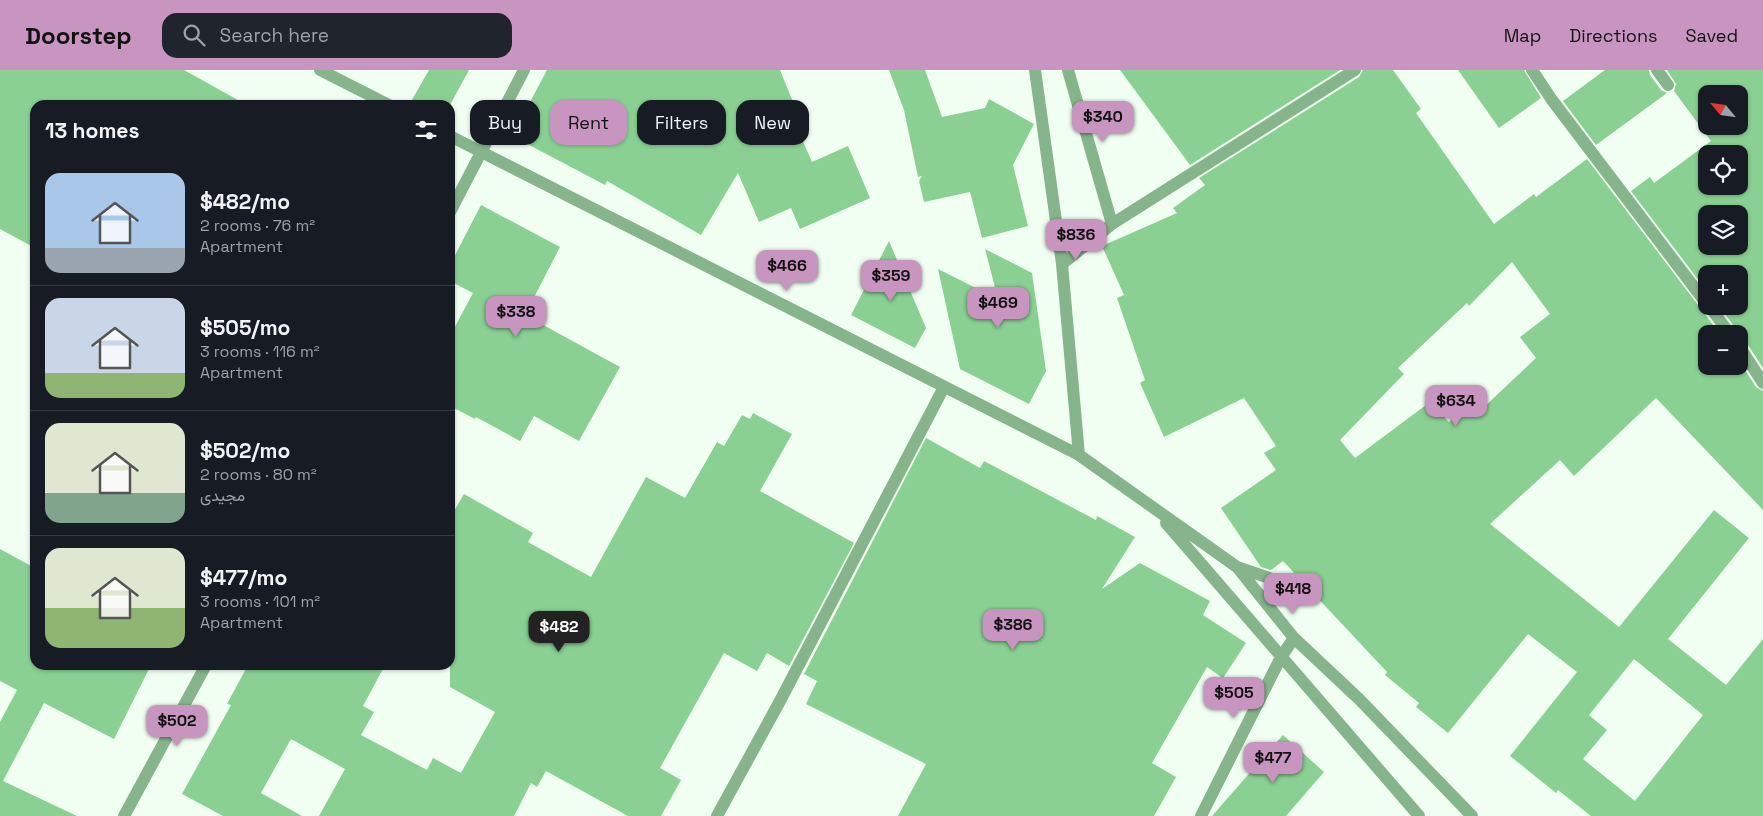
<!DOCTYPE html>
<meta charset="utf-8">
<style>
:root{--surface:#171b24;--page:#20242c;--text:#f1f3f6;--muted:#9ea1a6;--line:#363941;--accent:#c895c0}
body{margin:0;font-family:"Space Grotesk",Vazirmatn,sans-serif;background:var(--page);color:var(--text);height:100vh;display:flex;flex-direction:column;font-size:19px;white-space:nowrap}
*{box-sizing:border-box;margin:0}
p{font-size:16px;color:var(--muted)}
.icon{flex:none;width:28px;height:28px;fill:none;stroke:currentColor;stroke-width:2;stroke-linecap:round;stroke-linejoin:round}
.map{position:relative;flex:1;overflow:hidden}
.sheet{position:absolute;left:30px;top:30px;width:425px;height:570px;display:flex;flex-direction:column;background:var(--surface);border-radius:15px;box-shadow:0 1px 4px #0004}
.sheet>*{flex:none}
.hud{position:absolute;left:470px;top:30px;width:475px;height:45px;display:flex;gap:10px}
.needle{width:32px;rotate:299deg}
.fabs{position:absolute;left:1698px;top:15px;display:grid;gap:10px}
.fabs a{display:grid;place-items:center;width:50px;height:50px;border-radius:10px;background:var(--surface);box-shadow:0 1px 4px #0004;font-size:25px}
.price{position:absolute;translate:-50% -42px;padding:0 11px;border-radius:10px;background:var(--accent);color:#111;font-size:16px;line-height:32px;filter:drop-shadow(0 1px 2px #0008)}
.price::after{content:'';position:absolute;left:50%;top:30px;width:15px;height:11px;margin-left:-8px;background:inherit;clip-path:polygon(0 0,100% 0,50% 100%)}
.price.active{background:#222;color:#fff}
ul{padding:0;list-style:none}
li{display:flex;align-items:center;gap:15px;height:125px;padding:0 15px}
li+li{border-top:1px solid var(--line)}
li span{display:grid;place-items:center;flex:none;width:140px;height:100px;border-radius:15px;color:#555}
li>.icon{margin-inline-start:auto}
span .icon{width:60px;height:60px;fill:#fffc;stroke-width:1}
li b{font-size:21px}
h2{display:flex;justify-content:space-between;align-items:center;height:60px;padding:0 15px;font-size:21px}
.tag{padding:0 18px;border-radius:15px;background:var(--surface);box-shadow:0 1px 4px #0004;font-size:18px;line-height:45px}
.tag.active{background:var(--accent);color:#111}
header{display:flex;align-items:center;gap:30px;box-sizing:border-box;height:70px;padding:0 25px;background:var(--accent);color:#111}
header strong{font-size:24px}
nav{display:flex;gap:28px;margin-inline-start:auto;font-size:18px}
.search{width:350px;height:45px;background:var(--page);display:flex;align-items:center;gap:12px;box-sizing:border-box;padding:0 18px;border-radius:15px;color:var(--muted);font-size:19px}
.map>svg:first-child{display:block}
.building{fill:#8ad093;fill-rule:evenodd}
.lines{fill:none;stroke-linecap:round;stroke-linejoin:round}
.minor{stroke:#86b58b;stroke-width:12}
</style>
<header>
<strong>Doorstep</strong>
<div class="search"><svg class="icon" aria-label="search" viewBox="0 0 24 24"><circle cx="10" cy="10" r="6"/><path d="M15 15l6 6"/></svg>Search here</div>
<nav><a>Map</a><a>Directions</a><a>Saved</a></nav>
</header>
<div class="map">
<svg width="1763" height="746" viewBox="0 0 1763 746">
<rect width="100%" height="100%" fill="#f1fff2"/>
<!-- building -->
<path class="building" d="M0,0H184L247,35H35V178L0,159Z
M429,0H469L450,35H409Z
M547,0H780L793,32L787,35L812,92L848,76L870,128L800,159L791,138L759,152L738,103L701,165L607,111L605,115L512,66Z
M889,0H925L942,47L985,38L989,29L1034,54L1013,95L1028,156L982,168L970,122L924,132L919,111L922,106L918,107L904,40Z
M1120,0H1340L1190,95Z
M1363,0H1393L1421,39L1416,43L1494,154L1534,124L1536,127L1587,89L1720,264H1706V296H1739V291L1756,317L1763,321V440L1656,328L1574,406L1560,390L1490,454L1619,557L1714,440L1749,468L1668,569L1726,615L1763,569V746H1591L1558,720L1556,723L1510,686L1577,602L1528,564L1448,663L1416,637L1419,633L1385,605L1387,602L1283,491L1271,500L1261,497L1221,438L1276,400L1264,383L1276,376L1244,328L1164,367L1140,313L1145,310L1117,228L1124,225L1102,176L1177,143L1173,138L1205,115L1199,108L1359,7ZM1512,192L1550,244L1520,267L1536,288L1483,338L1476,331L1454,351L1452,349L1449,352L1430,332L1355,388L1340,370L1404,304L1398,298L1467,233L1469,236ZM1634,589L1703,645L1635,731L1583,689L1607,660L1589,645Z
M1458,0H1524L1541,28L1499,58Z
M1605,0H1649L1650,5L1661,20L1667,23L1596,75L1563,31Z
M1667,0H1763V298L1746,272L1739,268L1736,259L1719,236H1739V204H1706V220L1631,121L1650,107L1654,113L1711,71L1674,21L1676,14ZM1706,24H1739V56H1706ZM1706,84H1739V116H1706ZM1706,144H1739V176H1706Z
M481,135L560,177L525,245L620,297L579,371L534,346L520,371L476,347L475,349L450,336V266L473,223L450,211V195Z
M889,171L926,258L915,278L851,245Z
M985,179L1032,203L1046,301L1029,334L960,299L938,199L998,229Z
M753,343L792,364L760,421L854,473L789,596L767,583L757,601L724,583L660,698L681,710L661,746H628L546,701L537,717L531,713L514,746H319L345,699L291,669L261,723L302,746H223L182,724L231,635L227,634L248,595H385L363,636L374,642L361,665L427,700L433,688L461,703L495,642L450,617V448L464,424L533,463L528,472L591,507L646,407L685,428L717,372L724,376L742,345L750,349Z
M926,368L980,398L984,391L1096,450L1097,446L1135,467L1102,519L1140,493L1210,531L1203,545L1246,573L1223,608L1207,597L1152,693L1176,707L1154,746H898L926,694L806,634L817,611L804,604Z
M0,479L35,498V595H151L114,669L44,633L3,711L77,746H0V652L17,620L0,611Z
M1283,665L1324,702L1286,746H1212Z"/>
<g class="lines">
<!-- minor -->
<path class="minor" d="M320,0L389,35
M1035,0L1062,194L1079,385
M1068,0L1112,154
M1532,0L1552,30L1706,233
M1657,0L1668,15
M450,66L1079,385L1237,497L1294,568L1359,629L1472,746
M450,142L524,0
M1062,194L1112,154L1355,0
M1709,236L1730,264
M1739,276L1763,313
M1166,453L1419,746
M1237,497L1278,511
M124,746L206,595
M717,746L780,631L944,317
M1201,746L1281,587L1294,568"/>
</g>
</svg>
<div class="fabs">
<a><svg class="needle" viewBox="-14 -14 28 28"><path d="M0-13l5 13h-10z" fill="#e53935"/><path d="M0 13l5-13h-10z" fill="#9ea1a6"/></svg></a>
<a><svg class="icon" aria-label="locate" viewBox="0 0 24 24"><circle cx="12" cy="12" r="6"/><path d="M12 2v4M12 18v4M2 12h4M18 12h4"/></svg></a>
<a><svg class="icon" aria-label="layers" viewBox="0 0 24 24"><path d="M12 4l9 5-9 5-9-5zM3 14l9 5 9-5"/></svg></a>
<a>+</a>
<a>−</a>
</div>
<b class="price" style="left:1103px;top:73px">$340</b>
<b class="price" style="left:1076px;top:191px">$836</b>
<b class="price" style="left:787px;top:222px">$466</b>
<b class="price" style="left:891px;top:232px">$359</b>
<b class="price" style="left:998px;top:259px">$469</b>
<b class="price" style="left:516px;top:268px">$338</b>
<b class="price" style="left:1456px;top:357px">$634</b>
<b class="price" style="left:1293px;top:545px">$418</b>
<b class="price" style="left:1013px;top:581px">$386</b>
<b class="price active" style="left:559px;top:583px">$482</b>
<b class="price" style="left:1234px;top:649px">$505</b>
<b class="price" style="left:177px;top:677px">$502</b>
<b class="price" style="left:1273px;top:714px">$477</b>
<div class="hud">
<a class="tag">Buy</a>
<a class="tag active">Rent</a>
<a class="tag">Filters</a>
<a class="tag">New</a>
</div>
<section class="sheet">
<h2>13 homes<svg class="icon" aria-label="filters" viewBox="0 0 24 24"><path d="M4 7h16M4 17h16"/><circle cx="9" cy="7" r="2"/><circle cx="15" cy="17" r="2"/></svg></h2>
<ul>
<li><span style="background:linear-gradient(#a9c7e8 75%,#9aa5b1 0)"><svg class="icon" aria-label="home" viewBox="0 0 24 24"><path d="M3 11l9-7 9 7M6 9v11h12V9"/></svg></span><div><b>$482/mo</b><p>2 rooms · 76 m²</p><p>Apartment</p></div></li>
<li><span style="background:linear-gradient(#c9d6e8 75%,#8fb573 0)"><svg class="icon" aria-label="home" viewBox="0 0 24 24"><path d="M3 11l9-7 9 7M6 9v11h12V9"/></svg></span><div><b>$505/mo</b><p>3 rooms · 116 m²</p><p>Apartment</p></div></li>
<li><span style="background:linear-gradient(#dfe7d0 70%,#7fa58c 0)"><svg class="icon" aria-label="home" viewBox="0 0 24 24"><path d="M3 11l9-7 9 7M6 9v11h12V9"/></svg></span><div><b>$502/mo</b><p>2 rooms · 80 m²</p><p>مجیدی</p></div></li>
<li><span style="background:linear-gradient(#dfe7d0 60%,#8fb573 0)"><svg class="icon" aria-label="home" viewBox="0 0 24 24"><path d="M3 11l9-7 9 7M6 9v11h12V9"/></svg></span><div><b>$477/mo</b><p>3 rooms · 101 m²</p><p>Apartment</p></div></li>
</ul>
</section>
</div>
